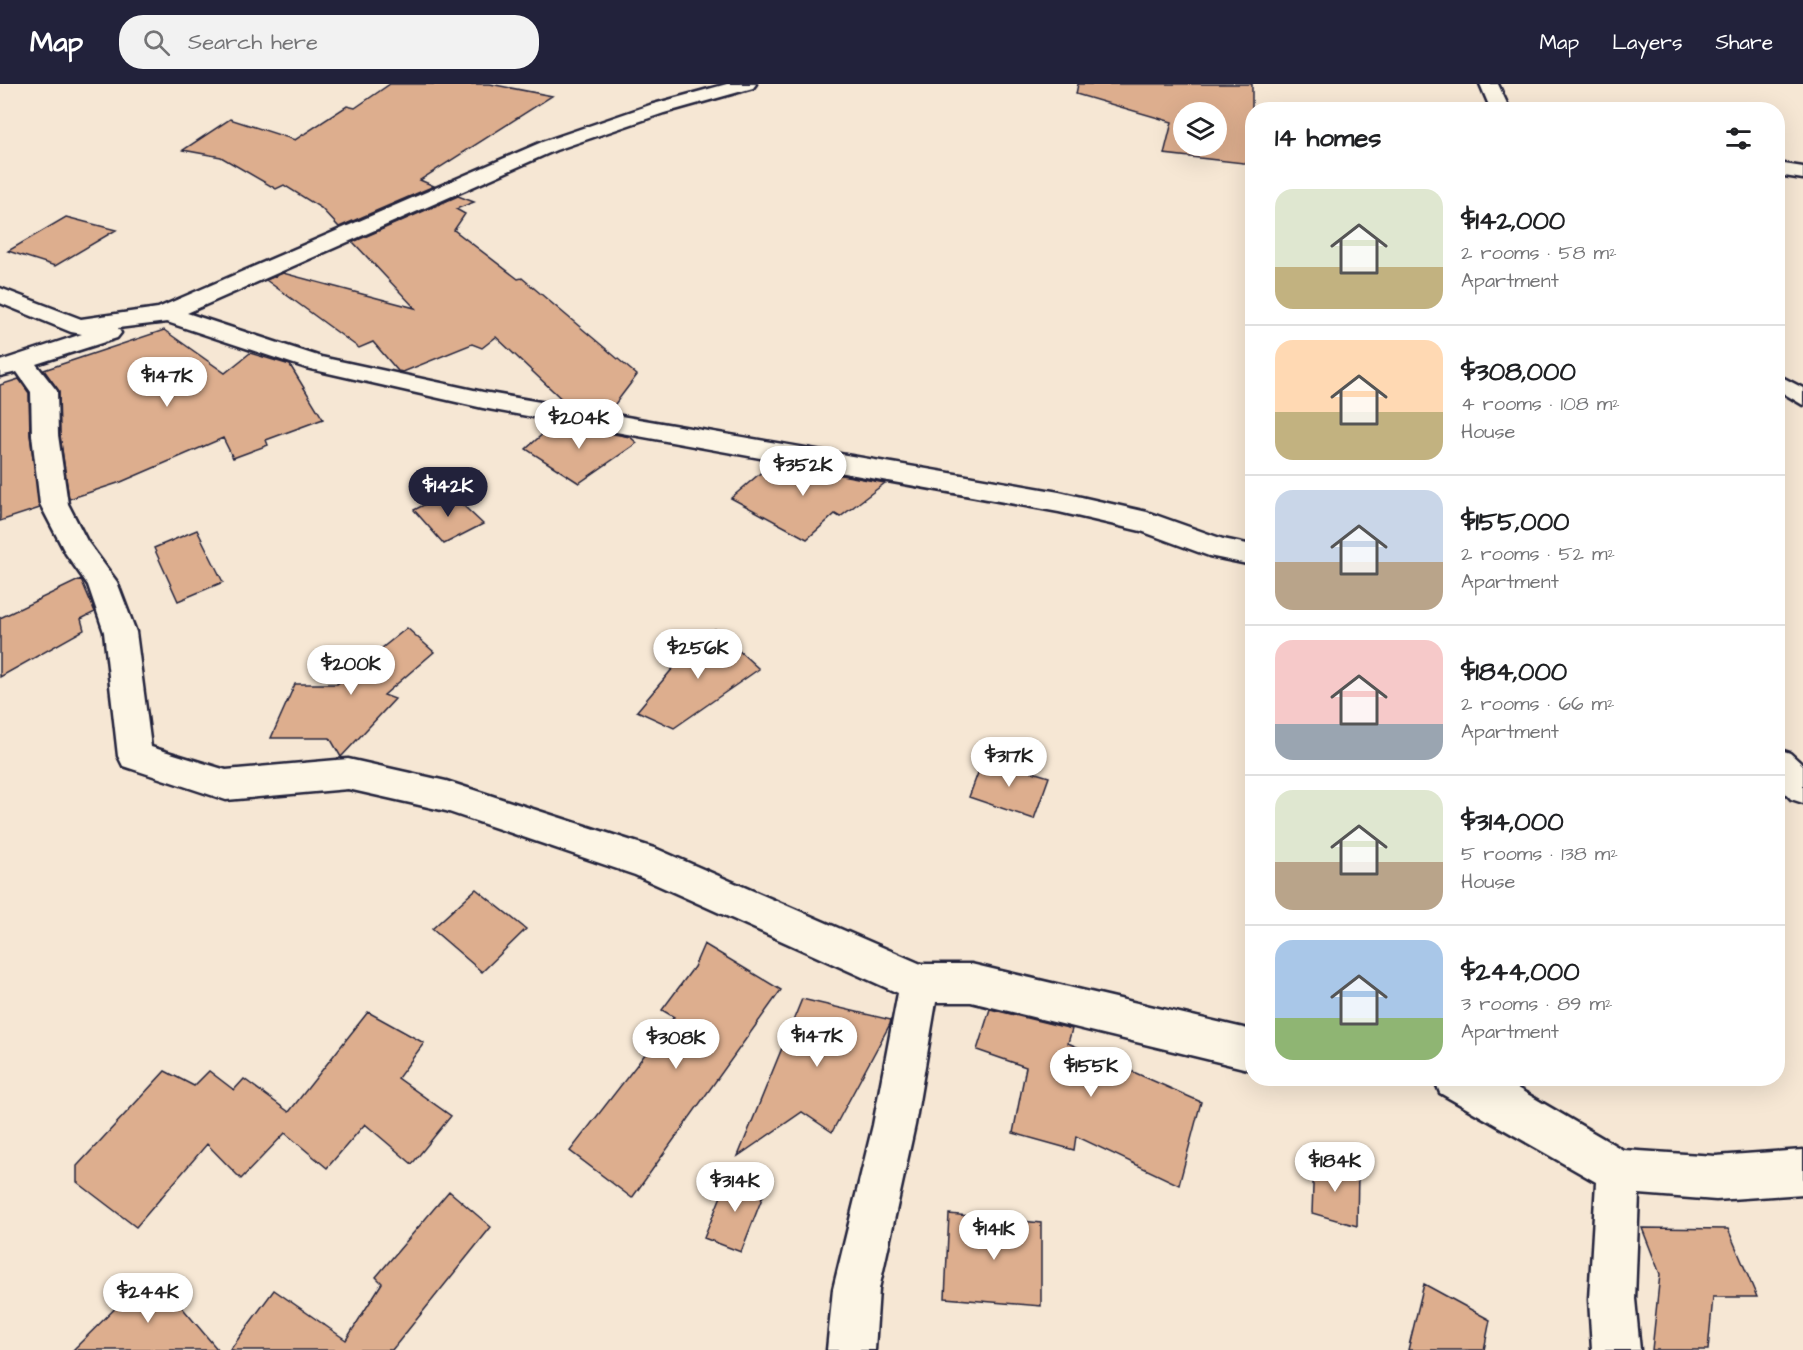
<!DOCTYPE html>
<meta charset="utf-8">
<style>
:root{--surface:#fff;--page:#f2f2f2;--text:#202124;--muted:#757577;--line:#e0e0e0;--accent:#22223b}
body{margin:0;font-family:"Architects Daughter",sans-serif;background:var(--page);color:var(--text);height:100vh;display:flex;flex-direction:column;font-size:22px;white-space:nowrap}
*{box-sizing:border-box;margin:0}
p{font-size:20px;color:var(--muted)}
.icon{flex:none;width:33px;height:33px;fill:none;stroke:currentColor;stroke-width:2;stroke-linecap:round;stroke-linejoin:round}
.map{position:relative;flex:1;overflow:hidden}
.sheet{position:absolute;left:1245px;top:18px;width:540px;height:984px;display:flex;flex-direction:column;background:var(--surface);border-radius:24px;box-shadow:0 6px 24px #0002}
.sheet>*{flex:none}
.fabs{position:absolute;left:1173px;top:18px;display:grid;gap:12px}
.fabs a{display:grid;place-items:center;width:54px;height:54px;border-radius:50%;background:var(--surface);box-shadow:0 6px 24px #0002;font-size:30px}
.price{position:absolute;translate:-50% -51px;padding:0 14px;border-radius:21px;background:#fff;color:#222;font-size:20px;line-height:39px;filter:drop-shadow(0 2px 3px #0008)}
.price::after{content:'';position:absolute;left:50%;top:36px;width:18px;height:14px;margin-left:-9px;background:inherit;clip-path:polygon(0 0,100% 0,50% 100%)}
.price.selected{background:var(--accent);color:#fff}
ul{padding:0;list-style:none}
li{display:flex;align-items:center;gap:18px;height:150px;padding:0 30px}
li+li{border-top:2px solid var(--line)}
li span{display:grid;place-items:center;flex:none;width:168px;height:120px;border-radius:18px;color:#555}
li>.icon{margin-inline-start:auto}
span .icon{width:72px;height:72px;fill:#fffc;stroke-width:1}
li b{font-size:26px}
h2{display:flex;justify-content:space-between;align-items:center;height:72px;padding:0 30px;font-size:26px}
header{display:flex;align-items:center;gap:36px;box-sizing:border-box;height:84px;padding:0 30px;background:var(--accent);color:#fff}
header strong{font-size:28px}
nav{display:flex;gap:33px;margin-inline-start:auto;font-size:21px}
.search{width:420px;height:54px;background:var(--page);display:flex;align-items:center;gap:15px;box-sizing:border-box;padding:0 21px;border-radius:24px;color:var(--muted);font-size:22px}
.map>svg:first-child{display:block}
.building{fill:#ddae8e;stroke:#22223b;stroke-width:1.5;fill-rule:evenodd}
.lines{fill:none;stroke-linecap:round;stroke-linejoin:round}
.service-casing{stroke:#22223b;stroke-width:5}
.minor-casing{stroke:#22223b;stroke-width:5}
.service{fill:#fcf5e5;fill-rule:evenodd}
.minor{fill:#fcf5e5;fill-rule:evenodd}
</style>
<header>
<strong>Map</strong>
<div class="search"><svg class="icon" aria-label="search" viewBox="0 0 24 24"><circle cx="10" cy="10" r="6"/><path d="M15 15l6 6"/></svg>Search here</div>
<nav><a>Map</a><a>Layers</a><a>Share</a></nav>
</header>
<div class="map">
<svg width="1803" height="1266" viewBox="0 0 1803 1266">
<rect width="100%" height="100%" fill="#f6e7d4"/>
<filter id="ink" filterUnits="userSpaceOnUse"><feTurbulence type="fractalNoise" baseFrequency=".0167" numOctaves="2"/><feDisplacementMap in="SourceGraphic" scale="12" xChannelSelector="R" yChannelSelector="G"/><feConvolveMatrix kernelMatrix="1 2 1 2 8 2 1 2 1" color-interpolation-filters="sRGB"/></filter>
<g filter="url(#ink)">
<!-- building -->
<path class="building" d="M390,0H490L552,12L420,96L434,102L339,143L321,124L284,101L276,105L221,73L183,66L230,35L295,56L347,22L355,24Z
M1078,0H1252V80L1164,70L1172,38L1076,10ZM1184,28H1216V62H1184Z
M458,112L474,118L456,125L465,130L454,146L518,195L522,194L637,291L609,328L568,321L496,253L482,264L472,260L403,288L398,287L373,258L359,264L266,196L283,189L415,224L353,158Z
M66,133L116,146L55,182L8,167Z
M164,246L225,289L250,269L290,281L323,335L266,356L268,361L233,374L223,354L121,398L69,415L60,351L59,307L44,286Z
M19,295L29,309L30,351L40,424L0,437V301Z
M555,339L630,353L637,359L579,399L526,365Z
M771,380L783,386L786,381L885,399L840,433L835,430L807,455L731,414Z
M449,408L483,440L444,460L414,426Z
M197,446L223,498L178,517L154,464Z
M81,495L95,528L81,535L84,546L0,593V534Z
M407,544L434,568L384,611L395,615L341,673L330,654H271L295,600H337Z
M715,545L759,585L674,644L637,627L679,577L673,572Z
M984,673L1049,693L1034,735L969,713Z
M476,805L526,845L482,888L432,845Z
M704,860L781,906L632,1114L570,1067L674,933L662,926L694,883Z
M802,915L891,936L890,940L832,1048L802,1028L738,1072Z
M990,925L1072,945L1068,959L1201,1018L1179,1101L1076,1052L1074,1066L1013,1049L1026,983L977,966Z
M368,928L424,959L398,994L451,1032L412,1080L365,1040L327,1084L285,1049L241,1095L207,1060L136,1143L77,1098V1082L165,987L194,1002L209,987L234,1006L244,995L289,1028Z
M1314,1075L1358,1088L1357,1142L1312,1129Z
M730,1090L766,1104L741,1168L704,1154Z
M449,1107L491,1143L392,1266H230L274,1206L346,1256L382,1199L376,1193Z
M949,1130L1041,1139V1222L945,1214Z
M1642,1144L1728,1145L1757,1213H1713L1708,1266H1652L1660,1190Z
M152,1188L218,1266H73Z
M1424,1200L1490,1236L1484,1266H1408Z"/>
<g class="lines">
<!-- service casing -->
<g class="service-casing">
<path id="service" d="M1778,291L1803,304V321L1778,306Z"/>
</g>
<!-- minor casing -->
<g class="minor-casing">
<path id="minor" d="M727,0H756L753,4L664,29L556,66L187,229L321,273L483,308L1059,408L1147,428L1223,455L1252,461V481L1209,472L1141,447L1059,428L483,324L306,284L167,238L118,244L121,249L117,254L36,280L57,307L58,351L68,420L87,457L117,498L136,548L151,663L226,686L348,675L446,697L657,765L921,880H971L1252,946V986L971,918H936L915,1041L879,1205L875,1266H827L833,1205L873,1041L898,909L635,791L446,727L348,705L226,716L123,682L118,672L104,548L88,501L66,470L40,420L32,351L31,308L17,288L0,292V277L82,250L71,248L0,219V204L81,235L158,224L542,58L650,21Z
M1480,0H1498L1510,26H1491Z
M1778,79L1803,83V95L1778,91Z
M1778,665L1790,669L1803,681V719L1791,715L1778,701Z
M1434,994H1500L1623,1066L1716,1072L1803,1066V1110L1716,1116L1639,1110L1635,1215L1640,1266H1592L1589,1215L1596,1098L1440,1009Z"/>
</g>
<!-- service -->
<use href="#service" class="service"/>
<!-- minor -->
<use href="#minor" class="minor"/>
</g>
</g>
</svg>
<div class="fabs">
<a><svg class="icon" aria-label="layers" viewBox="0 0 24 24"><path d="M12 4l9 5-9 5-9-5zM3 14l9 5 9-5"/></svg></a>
</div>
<b class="price" style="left:167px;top:324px">$147K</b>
<b class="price" style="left:579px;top:366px">$204K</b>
<b class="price" style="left:803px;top:413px">$352K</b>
<b class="price selected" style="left:448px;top:434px">$142K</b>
<b class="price" style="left:698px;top:596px">$256K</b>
<b class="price" style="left:351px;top:612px">$200K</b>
<b class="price" style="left:1009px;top:704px">$317K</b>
<b class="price" style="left:817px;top:984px">$147K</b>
<b class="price" style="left:676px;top:986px">$308K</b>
<b class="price" style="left:1091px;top:1014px">$155K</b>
<b class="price" style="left:1335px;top:1109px">$184K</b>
<b class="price" style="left:735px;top:1129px">$314K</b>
<b class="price" style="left:994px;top:1177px">$141K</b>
<b class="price" style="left:148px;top:1240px">$244K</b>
<section class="sheet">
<h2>14 homes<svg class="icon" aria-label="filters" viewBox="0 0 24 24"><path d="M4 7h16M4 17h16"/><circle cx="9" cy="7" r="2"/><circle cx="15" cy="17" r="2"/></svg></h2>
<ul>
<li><span style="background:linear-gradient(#dfe7d0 65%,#c2b280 0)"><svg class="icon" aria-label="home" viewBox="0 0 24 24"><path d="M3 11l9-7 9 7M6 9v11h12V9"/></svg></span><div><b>$142,000</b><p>2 rooms · 58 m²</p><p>Apartment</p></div></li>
<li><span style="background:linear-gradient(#ffd9b3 60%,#c2b280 0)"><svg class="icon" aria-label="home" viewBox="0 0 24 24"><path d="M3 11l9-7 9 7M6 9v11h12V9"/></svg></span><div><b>$308,000</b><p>4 rooms · 108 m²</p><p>House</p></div></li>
<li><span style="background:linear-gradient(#c9d6e8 60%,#b9a48a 0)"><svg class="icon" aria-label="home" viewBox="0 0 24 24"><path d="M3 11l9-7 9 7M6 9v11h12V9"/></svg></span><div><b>$155,000</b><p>2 rooms · 52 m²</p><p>Apartment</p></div></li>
<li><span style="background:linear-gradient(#f6c9c9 70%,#9aa5b1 0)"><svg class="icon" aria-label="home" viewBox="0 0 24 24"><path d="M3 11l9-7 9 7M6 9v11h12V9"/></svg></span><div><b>$184,000</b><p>2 rooms · 66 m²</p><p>Apartment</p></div></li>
<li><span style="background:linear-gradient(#dfe7d0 60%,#b9a48a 0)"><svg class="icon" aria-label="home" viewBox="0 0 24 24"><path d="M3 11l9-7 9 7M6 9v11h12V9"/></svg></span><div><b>$314,000</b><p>5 rooms · 138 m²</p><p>House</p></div></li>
<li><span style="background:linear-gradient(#a9c7e8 65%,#8fb573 0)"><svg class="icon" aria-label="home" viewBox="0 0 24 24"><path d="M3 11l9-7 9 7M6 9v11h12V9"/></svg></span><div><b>$244,000</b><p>3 rooms · 89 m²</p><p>Apartment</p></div></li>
</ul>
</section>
</div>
